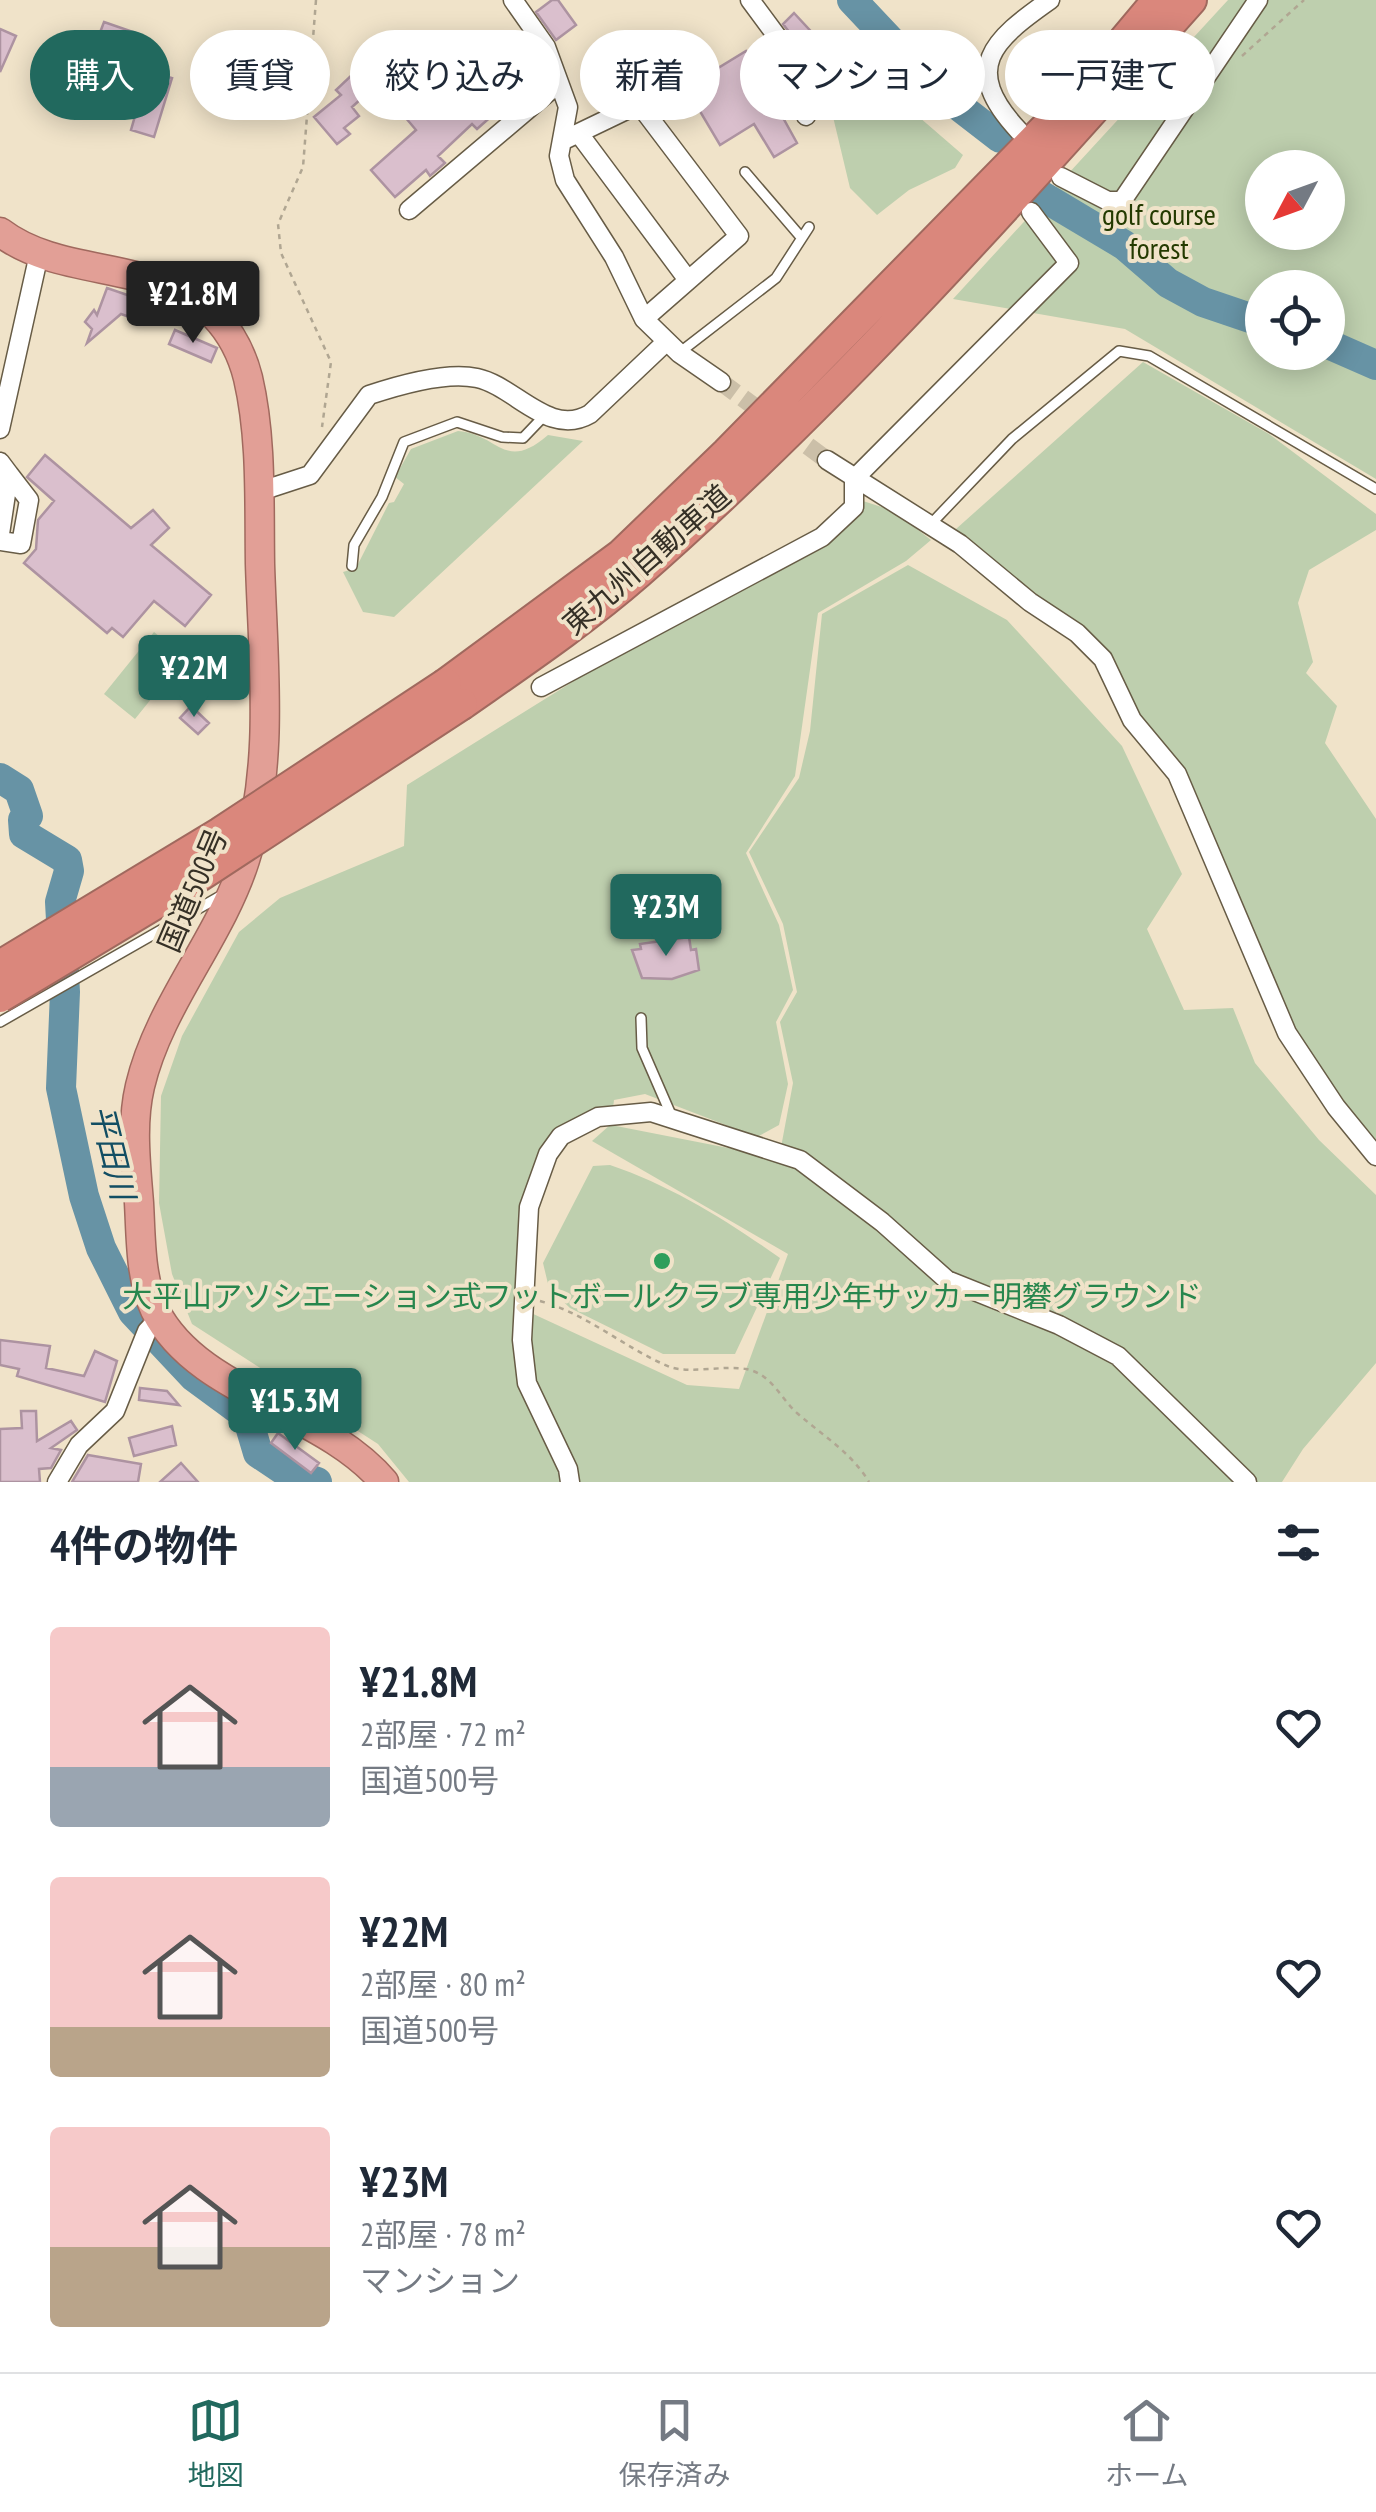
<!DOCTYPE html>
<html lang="ja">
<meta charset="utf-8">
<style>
:root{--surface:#fff;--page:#f6f6f7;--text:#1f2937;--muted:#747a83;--line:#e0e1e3;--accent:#21695e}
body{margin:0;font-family:"PT Sans Narrow","Noto Sans JP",sans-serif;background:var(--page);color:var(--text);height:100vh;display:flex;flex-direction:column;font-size:38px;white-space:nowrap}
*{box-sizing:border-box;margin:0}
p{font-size:32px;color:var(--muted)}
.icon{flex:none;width:55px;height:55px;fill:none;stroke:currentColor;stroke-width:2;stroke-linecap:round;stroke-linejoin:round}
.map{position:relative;height:1482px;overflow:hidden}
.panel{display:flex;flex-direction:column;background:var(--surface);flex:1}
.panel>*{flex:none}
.hud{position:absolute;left:30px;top:30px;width:1318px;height:90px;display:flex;gap:20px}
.needle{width:65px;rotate:229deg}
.buttons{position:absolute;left:1245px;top:150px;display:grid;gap:20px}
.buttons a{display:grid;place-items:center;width:100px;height:100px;border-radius:50%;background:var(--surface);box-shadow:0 5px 25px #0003;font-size:50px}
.price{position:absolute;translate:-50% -85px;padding:0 22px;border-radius:10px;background:var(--accent);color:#fff;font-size:32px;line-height:65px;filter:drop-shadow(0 2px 5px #0008)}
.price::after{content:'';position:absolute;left:50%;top:60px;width:30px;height:22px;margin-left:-15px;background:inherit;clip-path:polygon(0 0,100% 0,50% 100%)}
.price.current{background:#222;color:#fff}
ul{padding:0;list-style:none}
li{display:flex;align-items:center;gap:30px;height:250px;padding:0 50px}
li span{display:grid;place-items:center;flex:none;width:280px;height:200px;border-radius:10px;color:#555}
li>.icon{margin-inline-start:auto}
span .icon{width:120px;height:120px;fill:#fffc;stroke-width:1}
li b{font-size:42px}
h2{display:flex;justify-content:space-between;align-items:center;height:120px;padding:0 50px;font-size:42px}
.tag{padding:0 35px;border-radius:45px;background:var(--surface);box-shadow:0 5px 25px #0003;font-size:35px;line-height:90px}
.tag.current{background:var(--accent);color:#fff}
.menu{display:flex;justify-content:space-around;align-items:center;height:140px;border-top:2px solid var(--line);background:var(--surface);font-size:28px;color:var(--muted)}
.menu a{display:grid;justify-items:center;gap:5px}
.menu .current{color:var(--accent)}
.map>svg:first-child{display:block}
.green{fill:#becfae;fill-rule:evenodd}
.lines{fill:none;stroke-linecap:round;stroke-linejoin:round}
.river{stroke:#6793a5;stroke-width:30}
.building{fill:#dabfcd;stroke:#ad93a1;stroke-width:2.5}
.minor-tunnel{stroke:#cbbfa8;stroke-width:18;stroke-dasharray:18 9;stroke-linecap:butt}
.service-casing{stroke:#675c46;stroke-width:12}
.minor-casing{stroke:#675c46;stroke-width:21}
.trunk-casing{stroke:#a0695e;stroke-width:31}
.motorway-casing{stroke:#a0695e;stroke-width:34}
.path{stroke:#b0a692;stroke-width:2.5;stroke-dasharray:5 5;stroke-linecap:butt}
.service{stroke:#fff;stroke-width:9}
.minor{stroke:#fff;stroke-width:18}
.trunk{stroke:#e29f96;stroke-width:28}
.motorway{stroke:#da877c;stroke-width:30}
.motorway-bridge-casing{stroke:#a0695e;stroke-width:34;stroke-linecap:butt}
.motorway-bridge{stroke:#da877c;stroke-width:30}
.leisure-dot{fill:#2e9e5b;stroke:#f0e3c9;stroke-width:4}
.labels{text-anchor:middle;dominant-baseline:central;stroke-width:8;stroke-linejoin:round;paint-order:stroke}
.park-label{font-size:30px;fill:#233a00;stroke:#f0e3c9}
.street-label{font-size:30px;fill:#353026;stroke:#f0e3c9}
.leisure-label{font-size:30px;fill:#27864d;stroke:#f0e3c9}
.water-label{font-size:32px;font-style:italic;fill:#124e63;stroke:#f0e3c9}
</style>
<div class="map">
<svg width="1376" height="1482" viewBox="0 0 1376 1482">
<rect width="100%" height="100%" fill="#f0e3c9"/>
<!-- green -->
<path class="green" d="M1228,0H1376V479L1125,329L953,299ZM1262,168H1328V232H1262ZM1262,288H1328V352H1262Z
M841,90L897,98L963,155L955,168L909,190L877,215L850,188L829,100Z
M1143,362L1269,434L1376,514V530L1309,570L1298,603L1313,662L1306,673L1337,706L1325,743L1376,819V1145L1302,1042L1133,707L1113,659L1094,636L1026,591L956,529Z
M458,431C499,434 504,473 548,435L583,441L394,617L363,612L343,572L356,568L389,503L394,502L404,484L395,477L411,449Z
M863,501L894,511L931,540L906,561L818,613L795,776L746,853L779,925L793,990L776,1022L788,1084L779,1125L757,1137L645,1094L614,1100L611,1125L779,1158L793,1083L780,1022L797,992L783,924L749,852L799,778L810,731L822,614L908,565L1007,620L1122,746L1182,874L1147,929L1184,1010L1233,1008L1255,1063L1319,1140L1376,1195V1363L1303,1449L1282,1482H409L378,1444L192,1324L172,1274L159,1203L161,1096L182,1036L239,932L280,898L404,846L407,785ZM582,1116L610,1125L592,1141L788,1254L739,1389L687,1385L516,1306L525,1195Z
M154,632L185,657L135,719L104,694Z
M610,1165C672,1186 726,1220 780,1258L735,1354H663L570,1308L549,1288L543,1263L593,1166Z"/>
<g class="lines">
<!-- river -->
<path class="river" d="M852,0L934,87L1000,138
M1042,196L1124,245L1168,283L1203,302L1262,322
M1328,344L1376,365
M0,778L19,790L28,816L23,820L24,834L67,860L69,871L60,902L65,992L61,1088L84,1196L101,1248L133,1312L194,1377L247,1416L258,1453L285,1471L317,1482"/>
</g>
<!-- building -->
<path class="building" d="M552,0H558L576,25L556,40L536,12Z
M794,13L817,38L803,50L783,24Z
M104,22L136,33L129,54L96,43Z
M0,29L16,36L0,72Z
M509,40L539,74L477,129L472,124L438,156L445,163L430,176L426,170L395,197L371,170L416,130L373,79L398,59L407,70L416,63L445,97Z
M746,51L797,143L774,157L754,124L720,145L698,108L709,101L697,81Z
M148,71L172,78L154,137L131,130Z
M355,72L371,90L352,107L359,116L344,128L350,134L337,144L314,117L341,95L336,90Z
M107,288L142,300L135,319L121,314L87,343L92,329L85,322L94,310L97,315Z
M175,330L217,348L211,362L169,344Z
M45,455L131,528L153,510L169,528L151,545L211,595L185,626L154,601L123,637L112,628L107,633L24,563L36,549L38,520L54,501L27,477Z
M191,706L209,723L198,734L180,718Z
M689,937L691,950L696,949L699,970L672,979L642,978L632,950L641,949L640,944Z
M0,1340L50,1346L46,1368L84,1376L95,1351L117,1361L105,1402L17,1376L19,1369L0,1365Z
M140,1388L167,1391L179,1405L139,1400Z
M21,1411H36L37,1441L71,1421L77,1430L51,1448L61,1450L51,1468L39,1469L40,1482H0V1429L22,1428Z
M172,1426L176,1445L134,1456L129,1438Z
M278,1433L319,1463L311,1473L271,1443Z
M88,1455L141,1464L138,1482H72Z
M181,1463L198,1482H160Z"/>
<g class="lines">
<!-- minor-tunnel -->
<path class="minor-tunnel" d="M721,382L827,460"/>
<!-- service casing -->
<g class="service-casing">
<path id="service" d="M745,172L800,236
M679,353L776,278L809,227
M929,526L1012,439L1119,351L1149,356L1376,489
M352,566L354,545L382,497L404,442L457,422L502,437L523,438L545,415
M641,1018L642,1048L672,1117
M0,1022L224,894"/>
</g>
<!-- minor casing -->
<g class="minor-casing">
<path id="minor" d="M513,0L546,47L568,107L559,156L565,180L614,257L644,319L679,353L721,382
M750,0L793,58L806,116
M1019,131C960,68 993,40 1050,0
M580,135L688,280
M562,141L639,104L739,236L644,319
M1061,177L1108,201H1122L1258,0
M409,210L559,83
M0,429L39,254
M827,460L960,544L1030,602L1077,633L1103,659L1132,720L1177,774L1287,1033L1336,1107L1376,1156
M0,462L9,474L0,534
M258,492L310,475L369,395C399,385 446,371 477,378C515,386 549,438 590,414L666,342
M0,541L21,544L29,500L9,474
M541,687L822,537L854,507V479L1069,263L1031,212
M57,1482L79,1445L115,1411L147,1331L160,1317
M570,1482L568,1469L527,1383L522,1340L529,1207L548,1154L561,1136L598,1117L651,1112L800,1160L882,1222L947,1280L1059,1325L1118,1356L1247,1482"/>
</g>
<!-- trunk casing -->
<g class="trunk-casing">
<path id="trunk" d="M0,232C63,280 158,258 215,316C232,334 242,354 248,378C262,438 259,503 260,564C263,663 275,764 245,860C220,939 159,1005 140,1086C131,1124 136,1164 139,1203C141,1238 140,1278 155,1310C197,1394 324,1410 384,1482"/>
</g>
<!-- motorway casing -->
<g class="motorway-casing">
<path id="motorway" d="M446,684L621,555L727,453L1081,92L1158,0
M462,704C522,662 583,621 638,573C835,400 1017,196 1191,0"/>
</g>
<!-- path -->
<path class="path" d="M316,0L303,167L278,224L281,253L331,362L322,427
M1242,56L1304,0
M540,1301C586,1313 626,1349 670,1367C689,1374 724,1365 746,1369C772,1374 780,1398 797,1413C823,1436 851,1452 869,1482"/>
<!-- service -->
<use href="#service" class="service"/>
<!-- minor -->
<use href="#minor" class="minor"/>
<!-- trunk -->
<use href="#trunk" class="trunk"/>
<!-- motorway -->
<use href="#motorway" class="motorway"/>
<!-- motorway-bridge casing -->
<g class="motorway-bridge-casing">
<path id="motorway-bridge" d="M0,966L220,833L446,684
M0,997L178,890L462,704"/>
</g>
<!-- motorway-bridge -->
<use href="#motorway-bridge" class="motorway-bridge"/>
</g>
<!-- markers -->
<circle class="leisure-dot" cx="662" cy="1261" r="10"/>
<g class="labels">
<!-- park labels -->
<g class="park-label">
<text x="1159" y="213">golf course<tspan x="1159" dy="34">forest</tspan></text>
</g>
<!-- street labels -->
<g class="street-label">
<text transform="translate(646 559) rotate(-41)">東九州自動車道</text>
<text transform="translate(192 890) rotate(-67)">国道500号</text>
</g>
<!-- leisure labels -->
<g class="leisure-label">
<text x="662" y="1295">大平山アソシエーション式フットボールクラブ専用少年サッカー明礬グラウンド</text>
</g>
<!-- water labels -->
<g class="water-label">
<text transform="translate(113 1152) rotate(76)">平田川</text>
</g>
</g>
</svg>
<div class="buttons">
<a><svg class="needle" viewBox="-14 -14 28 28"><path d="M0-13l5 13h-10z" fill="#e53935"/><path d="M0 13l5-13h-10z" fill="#747a83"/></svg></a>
<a><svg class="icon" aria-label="locate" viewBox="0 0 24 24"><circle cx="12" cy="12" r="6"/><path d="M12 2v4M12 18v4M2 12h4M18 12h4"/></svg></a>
</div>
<b class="price current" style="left:193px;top:346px">¥21.8M</b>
<b class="price" style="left:194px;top:720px">¥22M</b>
<b class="price" style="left:666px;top:959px">¥23M</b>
<b class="price" style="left:295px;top:1453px">¥15.3M</b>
<div class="hud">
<a class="tag current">購入</a>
<a class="tag">賃貸</a>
<a class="tag">絞り込み</a>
<a class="tag">新着</a>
<a class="tag">マンション</a>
<a class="tag">一戸建て</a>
</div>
</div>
<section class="panel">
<h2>4件の物件<svg class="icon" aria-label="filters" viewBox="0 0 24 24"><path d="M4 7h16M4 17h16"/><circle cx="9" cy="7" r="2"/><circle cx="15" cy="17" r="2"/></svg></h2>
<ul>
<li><span style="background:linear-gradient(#f6c9c9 70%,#9aa5b1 0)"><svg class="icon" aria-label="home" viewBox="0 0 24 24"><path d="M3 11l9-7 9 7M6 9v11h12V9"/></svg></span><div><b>¥21.8M</b><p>2部屋 · 72 m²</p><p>国道500号</p></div><svg class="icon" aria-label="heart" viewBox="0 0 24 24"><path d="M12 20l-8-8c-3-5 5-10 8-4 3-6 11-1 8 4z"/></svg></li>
<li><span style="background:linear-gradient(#f6c9c9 75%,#b9a48a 0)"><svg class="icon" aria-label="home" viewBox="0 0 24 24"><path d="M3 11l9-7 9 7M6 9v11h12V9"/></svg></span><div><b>¥22M</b><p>2部屋 · 80 m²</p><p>国道500号</p></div><svg class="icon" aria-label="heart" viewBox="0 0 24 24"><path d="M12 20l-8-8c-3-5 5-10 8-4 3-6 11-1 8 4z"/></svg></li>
<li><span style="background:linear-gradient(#f6c9c9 60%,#b9a48a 0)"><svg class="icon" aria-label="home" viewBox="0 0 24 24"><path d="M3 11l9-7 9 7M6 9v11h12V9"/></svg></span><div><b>¥23M</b><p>2部屋 · 78 m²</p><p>マンション</p></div><svg class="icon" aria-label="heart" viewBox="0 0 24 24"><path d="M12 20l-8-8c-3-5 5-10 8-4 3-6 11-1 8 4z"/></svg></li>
</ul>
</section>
<nav class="menu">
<a class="current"><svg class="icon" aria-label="map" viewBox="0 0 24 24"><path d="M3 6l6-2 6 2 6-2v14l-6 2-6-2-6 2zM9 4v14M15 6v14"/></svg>地図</a>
<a><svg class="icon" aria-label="saved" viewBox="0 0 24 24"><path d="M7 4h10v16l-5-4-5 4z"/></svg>保存済み</a>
<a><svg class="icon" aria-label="home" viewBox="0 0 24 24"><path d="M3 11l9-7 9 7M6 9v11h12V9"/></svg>ホーム</a>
</nav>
